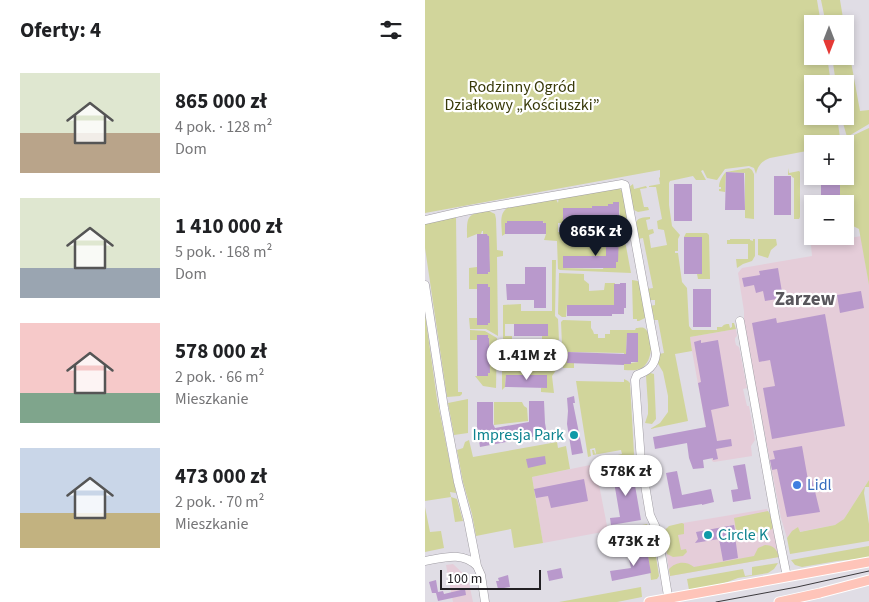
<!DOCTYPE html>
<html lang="pl">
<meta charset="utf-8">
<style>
:root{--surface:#fff;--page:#f2f2f2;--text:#202124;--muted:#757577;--accent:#111827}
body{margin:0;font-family:"Source Sans 3",sans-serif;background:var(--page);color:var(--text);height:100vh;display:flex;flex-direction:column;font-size:19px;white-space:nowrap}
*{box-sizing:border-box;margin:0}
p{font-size:16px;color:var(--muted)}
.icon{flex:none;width:28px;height:28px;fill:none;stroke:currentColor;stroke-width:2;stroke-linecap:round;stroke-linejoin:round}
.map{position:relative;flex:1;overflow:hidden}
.drawer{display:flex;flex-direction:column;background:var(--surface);width:425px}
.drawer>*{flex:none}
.needle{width:32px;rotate:180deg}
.controls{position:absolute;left:379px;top:15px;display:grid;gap:10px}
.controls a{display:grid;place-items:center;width:50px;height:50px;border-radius:0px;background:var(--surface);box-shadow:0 2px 8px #0003;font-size:25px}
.scale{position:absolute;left:15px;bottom:12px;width:101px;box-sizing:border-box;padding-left:5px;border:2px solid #222023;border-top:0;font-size:14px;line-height:18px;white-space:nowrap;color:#222023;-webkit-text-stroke:4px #fff;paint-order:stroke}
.price{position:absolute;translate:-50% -42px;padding:0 11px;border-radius:18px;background:#fff;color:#222;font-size:16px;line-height:32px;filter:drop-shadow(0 1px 2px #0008)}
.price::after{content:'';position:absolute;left:50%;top:30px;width:15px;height:11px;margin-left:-8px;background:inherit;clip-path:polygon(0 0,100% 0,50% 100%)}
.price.selected{background:var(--accent);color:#fff}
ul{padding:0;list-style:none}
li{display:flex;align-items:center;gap:15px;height:125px;padding:0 20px}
li span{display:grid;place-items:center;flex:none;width:140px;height:100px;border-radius:0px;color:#555}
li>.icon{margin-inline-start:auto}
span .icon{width:60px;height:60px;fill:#fffc;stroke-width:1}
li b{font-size:21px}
h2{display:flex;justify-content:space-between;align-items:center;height:60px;padding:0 20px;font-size:21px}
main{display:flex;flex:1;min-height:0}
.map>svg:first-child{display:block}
.commercial{fill:#e5cdd9}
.green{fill:#d1d59b;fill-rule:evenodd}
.building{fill:#b999cc}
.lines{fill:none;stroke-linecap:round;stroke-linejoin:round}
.minor-casing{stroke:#a09da4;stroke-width:9}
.major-casing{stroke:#fff;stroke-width:11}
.minor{stroke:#fff;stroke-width:8}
.major{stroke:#fec4b9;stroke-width:9}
.tram{stroke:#3b393d;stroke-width:1}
.culture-dot{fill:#0f9aa8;stroke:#fff;stroke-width:2}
.shop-dot{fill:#3f7fe0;stroke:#fff;stroke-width:2}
.labels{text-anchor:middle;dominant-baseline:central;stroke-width:4.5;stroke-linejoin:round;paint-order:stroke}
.park-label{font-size:16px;fill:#393a0a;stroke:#fff}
.culture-label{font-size:16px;fill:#0d838f;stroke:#fff;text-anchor:end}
.shop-label{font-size:16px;fill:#366cbe;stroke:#fff;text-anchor:start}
.quarter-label{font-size:19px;font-weight:bold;fill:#58565c;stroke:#fff}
</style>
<main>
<section class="drawer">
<h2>Oferty: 4<svg class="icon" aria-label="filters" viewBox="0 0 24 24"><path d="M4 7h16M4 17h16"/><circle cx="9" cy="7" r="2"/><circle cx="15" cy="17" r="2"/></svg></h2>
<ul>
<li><span style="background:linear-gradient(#dfe7d0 60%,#b9a48a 0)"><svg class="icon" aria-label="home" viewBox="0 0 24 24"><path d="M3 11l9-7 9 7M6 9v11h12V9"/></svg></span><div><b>865 000 zł</b><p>4 pok. · 128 m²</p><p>Dom</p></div></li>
<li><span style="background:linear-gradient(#dfe7d0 70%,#9aa5b1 0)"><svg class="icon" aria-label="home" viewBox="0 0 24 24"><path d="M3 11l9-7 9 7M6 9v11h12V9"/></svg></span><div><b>1 410 000 zł</b><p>5 pok. · 168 m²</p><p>Dom</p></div></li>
<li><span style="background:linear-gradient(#f6c9c9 70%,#7fa58c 0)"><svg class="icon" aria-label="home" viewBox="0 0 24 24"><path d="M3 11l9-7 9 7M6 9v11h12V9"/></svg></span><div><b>578 000 zł</b><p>2 pok. · 66 m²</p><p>Mieszkanie</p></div></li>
<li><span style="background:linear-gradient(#c9d6e8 65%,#c2b280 0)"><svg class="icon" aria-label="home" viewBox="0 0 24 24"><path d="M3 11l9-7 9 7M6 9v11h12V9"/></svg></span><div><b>473 000 zł</b><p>2 pok. · 70 m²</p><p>Mieszkanie</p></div></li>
</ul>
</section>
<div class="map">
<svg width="444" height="602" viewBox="0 0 444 602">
<rect width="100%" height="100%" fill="#e0dde5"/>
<!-- commercial -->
<path class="commercial" d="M436,236L444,285V480L419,519L415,523L410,525L374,532L373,528L364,535L362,538L356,518L319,326V311L313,273L317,268L387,256L386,245Z
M311,329L312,336L310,338V341L311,345L314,347L322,388L318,389L322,406H324L330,440L326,446L327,456L289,462L287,461L267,351L265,337Z
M170,464L183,531L118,543L107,477Z
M342,509L343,512L347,517L354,557L245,576L238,532L240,529L252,524Z
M28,564L43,578L48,602H28L21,565Z"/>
<!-- green -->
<path class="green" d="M0,0H392L396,24H388V56H402L406,84H388V116H412L415,138L414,142L444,128V285L434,229L424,224H420V204H415V184H409V176H420V144H388L387,150L345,158C337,161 333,165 331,174L329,168L324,166L300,169L292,180L282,178L278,170L276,171L281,180H271L268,176L245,181L244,183V205L247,226L255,235L253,239V251H250V253H253L257,282L262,288L264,326L267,330H292V327H297C299,324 301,324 304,324L305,328L307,327V323H309L311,329L265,337L267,351L250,354L263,421L225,429L235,423L243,412V396L238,372L232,362L234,354L239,353L233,320H229L228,313H227L225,306L230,305V300H224L222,289L228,288L218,238L213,239C210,224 207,217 225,217V219L221,220L223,230L228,229L229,233L224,235L226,248L242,245L239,230L233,229L232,221L237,219L231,187H224V186L235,184L234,178L235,177V170L0,213Z
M396,0H415L419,24H401Z
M420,29L435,111L444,110V124L422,137L416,116H420V84H411L407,56H420Z
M324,168L327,170L329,174V219L320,218V173L301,172L300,192L294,191V189H296V187H294C294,182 297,176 301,172Z
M363,168L364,173L374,171L375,172V217L374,219H369V178L367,177L366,175H363Z
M208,184L209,189L221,186L222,188L215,189L219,207H223L224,210L213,212L207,209L204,187Z
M194,188L197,191L203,219L195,221L194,202H188V204H183V206H167V208H138V223H133V232L166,230V237H174V230H198L206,273L135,270L133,269L132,241L119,240L121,234L118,221L80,223V234L77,236C77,226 73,212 84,207L131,199L133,203L134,197ZM187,234H193V262H191V268H186V266H179L178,269L138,268V256H181V237H187Z
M64,211L70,214L71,219L72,250L78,251V256L72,257L73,336L61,329H45L44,318H52L65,287L52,289H44V268L52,267L53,274H63C64,264 66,255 62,245H64V237L63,236L62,234H58V231H57L56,234H52L42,238C42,216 41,214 64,211Z
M31,215L33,392H37V394L35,396L22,397L0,248V222Z
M261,233H282L284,235L285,279H273L272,274H277V237H259Z
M305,239H325V240L328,241V239H330V256L327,261L318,264L312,268L311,259H323V244H302V240H305Z
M333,239H351L352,245L346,250L343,258L333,255Z
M127,260H131L130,316L133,319L134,340H117V336H123L122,324H80V336H87V341H79L78,340V305L96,304V311H127Z
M134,273L159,274V280L164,284V291L179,290L180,283H190L189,305H142L141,317H137L133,314Z
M207,280L213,281L215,283L220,314V318L214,321H212V319H208Z
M0,314L12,399L31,493L25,492L26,497L32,499L38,521L30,522L26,497L0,501Z
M138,320L166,321V328L168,331L169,334H173V338H180V334H185V330H210L211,328C214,328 216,327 219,328C230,335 228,364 215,369C210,371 204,370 199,370V364L213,362V333H207V334H202L201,355H199V353L143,352V363H149V368H138L136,322Z
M45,330L60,331L72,338L71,388L58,386L50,376H62L63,373H65L63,360L65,359L64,338L52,335V340H45Z
M134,342L135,344V368L132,369L127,376L129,393L116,392V388L122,387V375H81L80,387L77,390V366H128V358H80L79,356L128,355V343Z
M225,373L229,374L231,419L227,424L220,423L223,414V405L221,376Z
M199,379L203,381L205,383L209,454L208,457L192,460V462L184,463L183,460L184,457L197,454L196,450L168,455L167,450H169L170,454L171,453L170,448L165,449L166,456L163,457L151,381L199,382Z
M43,399V433L29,435L23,403Z
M69,402H97L99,406L102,408L103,421L69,425Z
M44,440L48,457L132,442L133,448L141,446L145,469L107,477L118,543L89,548L86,529L51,536L47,514L38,482L32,450L38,448L40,442Z
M444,480V487H440L439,493L444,524V541L365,554L362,538L367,531L373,527L375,532L410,525L419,519Z
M0,507L5,532L16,531L19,548L0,552Z
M343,511C347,517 350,522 347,529L342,531L312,536L309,518Z
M257,523L259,524V534L253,535L256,550L261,549L262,552L258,556L248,557L242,554L238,532L244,526Z
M222,524L229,543L234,576L232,579L226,580L224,562L217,525Z
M340,545C348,545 352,549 354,557L245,576L244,569C250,562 261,560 269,567L329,556L333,548Z
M444,546V558H443L412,561L377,567L370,565L366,560Z
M353,563L349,569L343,573L313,578L297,584L264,590L262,579L318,569L320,576L327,575V567Z
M216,587L217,597L192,602H134Z"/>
<!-- building -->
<path class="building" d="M301,172L319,173L320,210H300Z
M349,176H366V215H349Z
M249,184H267V221H249Z
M396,184H415V204H396Z
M188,202H194V220H166V223H138V208H167V206H183V204H188Z
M82,221H118V223H121V234H80V223H82Z
M52,234H62L63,236H64L65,272H63V274H52Z
M187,234H194L193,262H191V268H138V256H181V237H187Z
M259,237H277V274H259Z
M100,267H121V308H109V300H82L81,284H100Z
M353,268L358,298L340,301L338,291L331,293L329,285L319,287L317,278L335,275L334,271Z
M195,283H201V308H199V314H187V316H142V305H189V284H195Z
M52,284H63V287H65V323H63V325H52Z
M268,289H286V327H268Z
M436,291L439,308L415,313L412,295Z
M400,314L420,426L347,439L338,388L350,386L345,360L334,362L327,323L351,318L352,323Z
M89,324H123V336H89Z
M202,333H213V362H206V364H199V365L142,363L143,352L201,354Z
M52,335H63V338H64L65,373H63V376H52Z
M276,340V343L293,340L304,406L286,410L292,441L306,439L307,446L291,449L293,459L288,460V458L278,460L279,468L268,469L264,458L262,443L230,449L228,437L281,427L273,383L276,382L269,342Z
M81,375H122V388L80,387Z
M149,396L150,403H148L158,453L147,455L142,424L143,411L142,398Z
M104,401H119L120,423L122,434L55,447L52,429V402H68V424L70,428L104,422Z
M377,446L383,480L387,479L395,512L362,517L352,469L347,470L345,460L350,459L348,451Z
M120,456L121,464L103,468L101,459Z
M320,464L326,499L308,502L306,490L313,489L308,466Z
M201,467L208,474L216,520L186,525L185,518L195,517L187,470Z
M252,471L257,495L286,489L289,502L277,505V504L248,509L241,473Z
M159,479L163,501L126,508L123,496L111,498L109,489Z
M309,525L311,536H310L313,558L298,561L294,539L270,543L273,539L271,532Z
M222,550L226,573L187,581L185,571L206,568L204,559L206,558L205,553Z
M136,568L138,578L124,581L122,571Z
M83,575L85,587L73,589L71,581H74L73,578Z
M11,580L13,592L18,591L19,594L40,589L41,595L13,601L11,593H7L4,582Z"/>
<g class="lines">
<!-- minor casing -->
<g class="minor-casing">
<path id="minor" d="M0,220L40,211L197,184L200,185L231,354C230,366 223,371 212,375L210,380L216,461L225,515L232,530L234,541L244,602
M0,285L19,408L33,482L43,520L52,566L56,575L60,602
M315,321L350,517L362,577
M0,561C18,558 37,551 52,566"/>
</g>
<!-- major casing -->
<g class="major-casing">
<path id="major" d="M224,602L444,562
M354,602L395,593L444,580"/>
</g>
<!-- minor -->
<use href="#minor" class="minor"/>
<!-- major -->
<use href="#major" class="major"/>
<!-- tram -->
<path class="tram" d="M291,602L372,587L444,571"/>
</g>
<!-- markers -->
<g class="culture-dot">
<circle cx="149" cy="435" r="5"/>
<circle cx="283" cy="535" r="5"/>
</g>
<circle class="shop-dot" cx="372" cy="485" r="5"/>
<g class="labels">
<!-- park labels -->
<g class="park-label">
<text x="97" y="87">Rodzinny Ogród<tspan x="97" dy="18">Działkowy „Kościuszki”</tspan></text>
</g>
<!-- culture labels -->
<g class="culture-label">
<text x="139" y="435">Impresja Park</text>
<text x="293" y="535" text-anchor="start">Circle K</text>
</g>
<!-- shop labels -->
<g class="shop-label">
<text x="382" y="485">Lidl</text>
</g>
<!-- quarter labels -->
<g class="quarter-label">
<text x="380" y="299">Zarzew</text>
</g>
</g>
</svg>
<div class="controls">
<a><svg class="needle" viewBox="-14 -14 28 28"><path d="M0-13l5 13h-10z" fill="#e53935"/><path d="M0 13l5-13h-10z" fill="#757577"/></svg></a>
<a><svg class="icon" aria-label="locate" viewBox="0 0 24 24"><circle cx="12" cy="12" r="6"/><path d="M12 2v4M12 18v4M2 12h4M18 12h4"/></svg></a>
<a>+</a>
<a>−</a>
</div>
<div class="scale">100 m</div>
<b class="price selected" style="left:171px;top:257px">865K zł</b>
<b class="price" style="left:102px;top:381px">1.41M zł</b>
<b class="price" style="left:201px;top:497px">578K zł</b>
<b class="price" style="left:209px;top:567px">473K zł</b>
</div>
</main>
